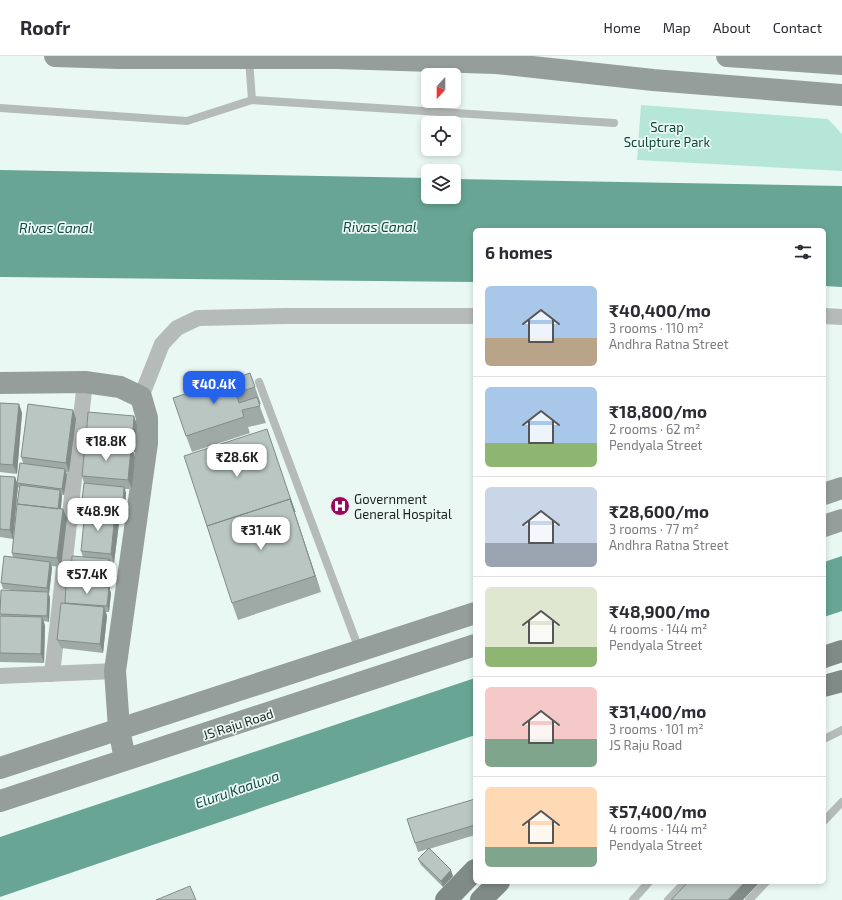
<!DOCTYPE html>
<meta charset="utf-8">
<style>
:root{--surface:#fff;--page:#f7f7f7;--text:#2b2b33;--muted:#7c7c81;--line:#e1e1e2;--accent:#2563eb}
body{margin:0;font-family:"Exo 2",sans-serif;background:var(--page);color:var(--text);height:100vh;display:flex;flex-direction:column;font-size:15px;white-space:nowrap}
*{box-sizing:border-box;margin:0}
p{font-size:13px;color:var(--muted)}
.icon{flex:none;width:22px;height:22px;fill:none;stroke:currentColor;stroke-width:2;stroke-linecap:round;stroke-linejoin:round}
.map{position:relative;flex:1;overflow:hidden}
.panel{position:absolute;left:473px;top:172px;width:353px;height:656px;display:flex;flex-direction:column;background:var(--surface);border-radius:6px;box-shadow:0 2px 6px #0003}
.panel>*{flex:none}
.needle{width:26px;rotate:201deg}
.fabs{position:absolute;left:421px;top:12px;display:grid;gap:8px}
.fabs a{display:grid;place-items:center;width:40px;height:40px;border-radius:6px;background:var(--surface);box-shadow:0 2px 6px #0003;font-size:20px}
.price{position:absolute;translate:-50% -34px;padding:0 9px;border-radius:8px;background:#fff;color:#222;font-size:13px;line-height:26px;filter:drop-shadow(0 1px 2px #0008)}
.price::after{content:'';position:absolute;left:50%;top:24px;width:12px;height:9px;margin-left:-6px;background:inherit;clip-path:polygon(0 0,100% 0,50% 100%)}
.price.on{background:var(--accent);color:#fff}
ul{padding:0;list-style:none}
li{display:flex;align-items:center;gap:12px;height:100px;padding:0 12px}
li+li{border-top:1px solid var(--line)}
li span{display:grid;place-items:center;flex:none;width:112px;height:80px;border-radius:6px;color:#555}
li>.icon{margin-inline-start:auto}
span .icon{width:48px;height:48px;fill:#fffc;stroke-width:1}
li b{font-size:17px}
h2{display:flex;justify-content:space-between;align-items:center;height:48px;padding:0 12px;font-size:17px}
header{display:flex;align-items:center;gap:24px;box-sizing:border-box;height:56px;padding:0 20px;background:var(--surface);border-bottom:1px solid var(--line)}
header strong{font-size:19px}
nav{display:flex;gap:22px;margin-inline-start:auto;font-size:14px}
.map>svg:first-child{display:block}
.green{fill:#b6e6d8}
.water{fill:#68a595}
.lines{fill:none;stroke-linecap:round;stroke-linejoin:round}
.lane{stroke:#b5bbb9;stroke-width:8}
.street{stroke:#b5bbb9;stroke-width:16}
.secondary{stroke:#969e9c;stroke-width:22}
.primary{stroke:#808a87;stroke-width:22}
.wall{fill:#9faaa7}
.shaded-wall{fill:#828b88}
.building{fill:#b9c6c2;stroke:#828b88}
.labels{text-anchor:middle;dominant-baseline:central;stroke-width:3.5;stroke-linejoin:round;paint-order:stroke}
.park-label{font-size:13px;fill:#0f463a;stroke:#eaf8f3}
.poi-label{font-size:13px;fill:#1d2221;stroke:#eaf8f3;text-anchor:start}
.street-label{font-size:13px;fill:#1d2221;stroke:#eaf8f3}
.water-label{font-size:14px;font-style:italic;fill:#14493e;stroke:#eaf8f3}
</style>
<header>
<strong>Roofr</strong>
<nav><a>Home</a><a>Map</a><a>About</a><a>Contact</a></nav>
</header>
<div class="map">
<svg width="842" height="844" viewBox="0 0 842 844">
<rect width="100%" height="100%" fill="#eaf8f3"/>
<!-- green -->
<path class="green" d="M641,49L828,63L842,78V115L637,104Z"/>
<!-- water -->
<path class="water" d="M0,114L428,122V141H454V123L842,130V231L824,230V174H475V226L0,221Z
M842,500V555L824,561V506Z
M475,622V679L0,841V781Z"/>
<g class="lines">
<!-- lane -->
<path class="lane" d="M249,3L252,44L614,67
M0,52L187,65L252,44
M259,326L359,593
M824,683L842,674
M824,765L842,746
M633,844L649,826
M668,844L685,826
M749,844L766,826"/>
<!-- street -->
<path class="street" d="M824,260L842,261
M141,341L162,288L177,272L198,262L285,260H475
M52,618L85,326
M0,620L115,615"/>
<!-- secondary -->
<path class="secondary" d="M55,0L118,2H337L496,7L653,24L842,39
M727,0L842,8
M0,327L85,326L120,331L141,341L147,362V387L115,615L119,672L125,704
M824,438L842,432
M824,470L842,464
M0,712L475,557
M0,745L475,589"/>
<!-- primary -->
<path class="primary" d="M824,601L842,595
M824,630L842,625
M446,844L475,814
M481,844L499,826"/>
</g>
<!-- wall -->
<path class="wall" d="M250,317L261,348H259L266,367L248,371L250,377L192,396L186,380L234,327L237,325Z
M0,347L19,348L22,357L17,418L0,416Z
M73,354L76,363L69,416H66L67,419L64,439H62V440L61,453H63L67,462L61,511L51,510L52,512L49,538L50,542L49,566L44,565L45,570L44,607L0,606V560H1L0,558L21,535L3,533L1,527L13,502L12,497L19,433L17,427L23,407L21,401Z
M134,360L137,369L135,396L133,395L135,401L132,433H125L126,437L124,463L117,462L119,467L114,507H111L112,509L109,533L111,537L109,556H106L107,560L103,597L61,592L57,584L65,547L72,528L71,525L83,501L81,495L85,459H84L81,453L84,427L82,420L88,388L86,383Z
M267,373L321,536L238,564L232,547Z
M0,420L15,421L18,430L13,483L0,481Z
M475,743V779L429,793L453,820L443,831L421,809L418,803L428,793L418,796L415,787Z"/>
<!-- shaded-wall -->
<path class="shaded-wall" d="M19,348L22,357L17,418L13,409Z
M73,354L76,363L69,416L66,407Z
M134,360L137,369L135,396L132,387Z
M267,373L321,536L315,520Z
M131,392L135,401L132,433L128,424Z
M65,413L67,419L64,439L62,433Z
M15,421L18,430L13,483L10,474Z
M124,431L126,437L124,463L122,457Z
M60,434L62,440L60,460L58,454Z
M63,453L67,462L61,511L57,502Z
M115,458L119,467L114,507L111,498Z
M109,503L112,509L110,533L108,527Z
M50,506L52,512L49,538L47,532Z
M109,531L111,537L109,556L107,550Z
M48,536L50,542L49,566L47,560Z
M104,551L107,560L103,597L100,588Z
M42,561L45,570L44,607L41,598Z
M451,814L453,820L443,831L441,825Z
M745,826H760L743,844H728Z"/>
<!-- building -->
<path class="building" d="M250,317L255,331L236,337L239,347L257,341L260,350L242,354L244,361L186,380L173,342L232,322L234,327L237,325L236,322Z
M0,347L19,348L13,409L0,408Z
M28,348L73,354L66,407L21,401Z
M88,356L134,360L132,387L86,383Z
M267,373L295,456L290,443L207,470L184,400Z
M85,388L131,392L128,424L82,420Z
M20,407L65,413L62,433L17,427Z
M0,420L15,421L10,474L0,473Z
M84,427L124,431L122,457L81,453Z
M20,429L60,434L58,453L17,448Z
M290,443L315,520L232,547L207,470Z
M17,448L63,453L57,502L12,497Z
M85,454L115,458L111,498L81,495Z
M4,500L50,506L47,532L1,527Z
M72,500L109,503L108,527L71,525Z
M66,528L109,531L107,550L65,547Z
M1,534L48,536L47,560L0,558Z
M61,547L104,551L100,588L57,584Z
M0,560L42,561L41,598L0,597Z
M475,743V769L415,787L407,763Z
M429,792L451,814L441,825L418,803Z
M688,826H745L728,844H671Z
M190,830L196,844H156Z"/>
<!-- icons -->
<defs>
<g id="hospital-disc" transform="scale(1)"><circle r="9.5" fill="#9a0959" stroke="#eaf8f3"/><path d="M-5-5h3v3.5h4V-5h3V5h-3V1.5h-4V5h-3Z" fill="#fff"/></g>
</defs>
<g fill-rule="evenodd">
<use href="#hospital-disc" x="340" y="450"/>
</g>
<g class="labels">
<!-- park labels -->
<g class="park-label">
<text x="667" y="71">Scrap<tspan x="667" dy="15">Sculpture Park</tspan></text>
</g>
<!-- poi labels -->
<g class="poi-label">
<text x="354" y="443">Government<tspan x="354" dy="15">General Hospital</tspan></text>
</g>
<!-- street labels -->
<g class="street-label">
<text transform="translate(238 668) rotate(-18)">JS Raju Road</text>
</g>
<!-- water labels -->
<g class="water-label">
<text x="380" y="170">Rivas Canal</text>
<text x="56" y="171">Rivas Canal</text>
<text transform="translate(237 733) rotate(-19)">Eluru Kaaluva</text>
</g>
</g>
</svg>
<div class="fabs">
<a><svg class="needle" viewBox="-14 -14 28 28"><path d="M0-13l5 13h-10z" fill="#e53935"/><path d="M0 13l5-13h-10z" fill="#7c7c81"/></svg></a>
<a><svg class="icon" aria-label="locate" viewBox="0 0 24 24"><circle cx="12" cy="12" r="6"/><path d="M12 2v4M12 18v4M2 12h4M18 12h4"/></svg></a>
<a><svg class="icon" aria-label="layers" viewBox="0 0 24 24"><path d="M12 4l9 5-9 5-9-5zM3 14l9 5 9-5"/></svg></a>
</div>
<b class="price on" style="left:214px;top:349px">₹40.4K</b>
<b class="price" style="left:106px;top:406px">₹18.8K</b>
<b class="price" style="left:237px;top:422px">₹28.6K</b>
<b class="price" style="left:98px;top:476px">₹48.9K</b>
<b class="price" style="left:261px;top:495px">₹31.4K</b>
<b class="price" style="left:87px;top:539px">₹57.4K</b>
<section class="panel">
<h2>6 homes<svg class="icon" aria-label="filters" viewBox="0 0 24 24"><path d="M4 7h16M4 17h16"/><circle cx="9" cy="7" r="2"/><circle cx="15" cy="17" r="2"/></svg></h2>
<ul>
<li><span style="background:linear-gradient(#a9c7e8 65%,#b9a48a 0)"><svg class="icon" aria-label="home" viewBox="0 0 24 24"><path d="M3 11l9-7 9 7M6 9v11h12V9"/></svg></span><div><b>₹40,400/mo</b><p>3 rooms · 110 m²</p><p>Andhra Ratna Street</p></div></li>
<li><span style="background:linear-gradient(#a9c7e8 70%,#8fb573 0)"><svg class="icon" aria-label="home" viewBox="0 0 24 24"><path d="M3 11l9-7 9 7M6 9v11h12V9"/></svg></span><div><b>₹18,800/mo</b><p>2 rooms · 62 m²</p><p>Pendyala Street</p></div></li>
<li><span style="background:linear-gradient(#c9d6e8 70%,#9aa5b1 0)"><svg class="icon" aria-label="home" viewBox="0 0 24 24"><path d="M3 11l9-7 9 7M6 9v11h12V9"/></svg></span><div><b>₹28,600/mo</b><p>3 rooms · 77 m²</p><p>Andhra Ratna Street</p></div></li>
<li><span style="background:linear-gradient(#dfe7d0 75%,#8fb573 0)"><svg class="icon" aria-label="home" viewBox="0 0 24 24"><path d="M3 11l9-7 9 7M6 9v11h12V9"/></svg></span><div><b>₹48,900/mo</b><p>4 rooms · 144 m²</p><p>Pendyala Street</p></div></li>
<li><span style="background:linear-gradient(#f6c9c9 65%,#7fa58c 0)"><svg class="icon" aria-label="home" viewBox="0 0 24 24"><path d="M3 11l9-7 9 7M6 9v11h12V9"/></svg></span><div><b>₹31,400/mo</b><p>3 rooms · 101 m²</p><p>JS Raju Road</p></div></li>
<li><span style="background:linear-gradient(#ffd9b3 75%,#7fa58c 0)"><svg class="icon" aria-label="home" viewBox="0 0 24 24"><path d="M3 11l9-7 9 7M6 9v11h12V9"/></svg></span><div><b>₹57,400/mo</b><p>4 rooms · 144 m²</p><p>Pendyala Street</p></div></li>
</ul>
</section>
</div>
